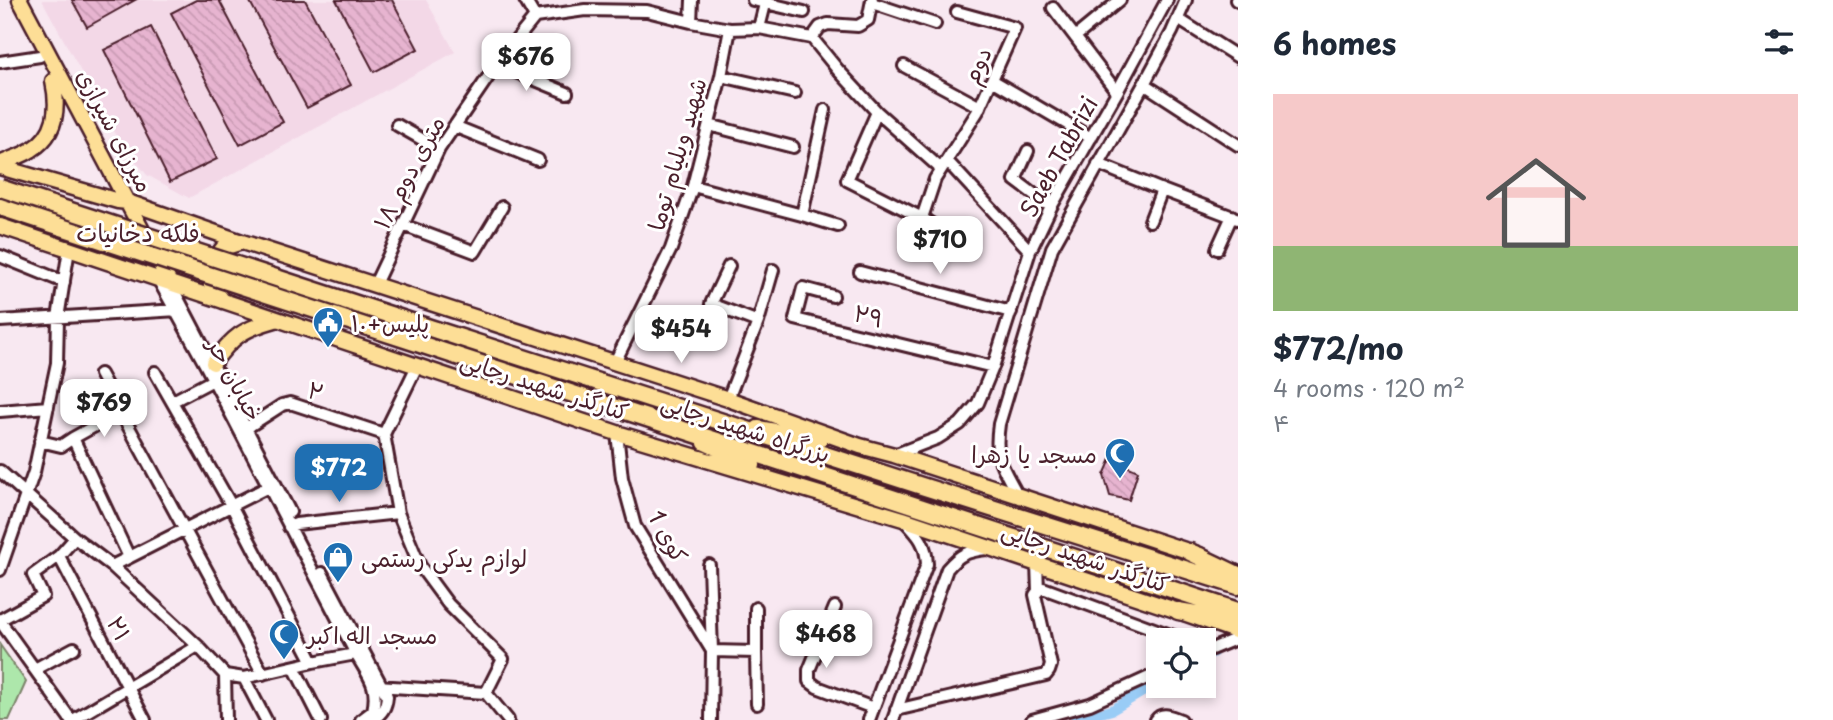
<!DOCTYPE html>
<meta charset="utf-8">
<style>
:root{--surface:#fff;--page:#f6f6f7;--text:#1f2937;--muted:#747a83;--accent:#1f6fb2}
body{margin:0;font-family:"Playpen Sans","Playpen Sans Arabic",sans-serif;background:var(--page);color:var(--text);height:100vh;display:flex;flex-direction:column;font-size:26px;white-space:nowrap}
*{box-sizing:border-box;margin:0}
p{font-size:23px;color:var(--muted)}
.icon{flex:none;width:38px;height:38px;fill:none;stroke:currentColor;stroke-width:2;stroke-linecap:round;stroke-linejoin:round}
.map{position:relative;flex:1;overflow:hidden}
.side{display:flex;flex-direction:column;background:var(--surface);width:595px}
.side>*{flex:none}
.controls{position:absolute;left:1146px;top:628px;display:grid;gap:14px}
.controls a{display:grid;place-items:center;width:70px;height:70px;border-radius:0px;background:var(--surface);box-shadow:0 4px 10px #0003;font-size:35px}
.price{position:absolute;translate:-50% -60px;padding:0 16px;border-radius:14px;background:#fff;color:#222;font-size:23px;line-height:46px;filter:drop-shadow(0 2px 4px #0008)}
.price::after{content:'';position:absolute;left:50%;top:42px;width:21px;height:16px;margin-left:-10px;background:inherit;clip-path:polygon(0 0,100% 0,50% 100%)}
.price.active{background:var(--accent);color:#fff}
ul{padding:0;list-style:none}
li{display:grid;align-content:center;gap:14px;height:371px;padding:0 35px}
li span{display:grid;place-items:center;height:217px;border-radius:0px;color:#555}
li>.icon{margin-inline-start:auto}
span .icon{width:126px;height:126px;fill:#fffc;stroke-width:1}
li b{font-size:30px}
h2{display:flex;justify-content:space-between;align-items:center;height:84px;padding:0 35px;font-size:30px}
main{display:flex;flex:1;min-height:0}
.map>svg:first-child{display:block}
.built{fill:#f3d8e7}
.park{fill:#ade7ab;stroke:#7c836b;stroke-width:2}
.lines{fill:none;stroke-linecap:round;stroke-linejoin:round}
.canal{stroke:#99ccf6;stroke-width:10}
.building{fill:url(#building-back-hatch);stroke:#4a1f2b;stroke-width:2}
.minor-casing{stroke:#4a1f2b;stroke-width:16}
.major-casing{stroke:#4a1f2b;stroke-width:19}
.highway-casing{stroke:#4a1f2b;stroke-width:21}
.minor{stroke:#fff;stroke-width:10}
.major{stroke:#fdde96;stroke-width:14}
.highway{stroke:#fdde96;stroke-width:16}
.highway-bridge-casing{stroke:#4a1f2b;stroke-width:21;stroke-linecap:butt}
.highway-bridge{stroke:#fdde96;stroke-width:16}
.labels{text-anchor:middle;dominant-baseline:central;stroke-width:6;stroke-linejoin:round;paint-order:stroke}
.street-label{font-size:23px;fill:#4a1f2b;stroke:#fff}
.poi-label{font-size:23px;fill:#4a1f2b;stroke:#fff;text-anchor:start}
.neighbourhood-label{font-size:24px;fill:#4a1f2b;stroke:#fff}
</style>
<main>
<div class="map">
<svg width="1238" height="720" viewBox="0 0 1238 720">
<defs>
<pattern id="building-back-hatch" width="6" height="6" patternUnits="userSpaceOnUse" patternTransform="scale(1.75)"><rect width="6" height="6" fill="#e7b4d0"/><path d="M-1 5l2 2M0 0l6 6M5-1l2 2" fill="none" stroke="#c89ab3"/></pattern>
</defs>
<rect width="100%" height="100%" fill="#f8e8f1"/>
<filter id="ink" filterUnits="userSpaceOnUse"><feTurbulence type="fractalNoise" baseFrequency=".0143" numOctaves="2"/><feDisplacementMap in="SourceGraphic" scale="14" xChannelSelector="R" yChannelSelector="G"/><feConvolveMatrix kernelMatrix="1 2 1 2 8 2 1 2 1" color-interpolation-filters="sRGB"/></filter>
<g filter="url(#ink)">
<!-- built -->
<path class="built" d="M42,0H426L455,52L189,198L147,175L117,138Z"/>
<!-- park -->
<path class="park" d="M0,645L26,682L9,720H0Z"/>
<g class="lines">
<!-- canal -->
<path class="canal" d="M1204,657L1214,652
M1075,720L1112,710L1158,683"/>
</g>
<!-- building -->
<path class="building" d="M72,0H135L87,27Z
M196,0H219L283,122L240,145L171,13Z
M249,0H305L351,85L307,108Z
M336,0H392L418,49L374,72Z
M151,27L217,159L170,182L104,50Z
M1111,459L1138,471L1129,500L1110,496L1104,475Z"/>
<g class="lines">
<!-- minor casing -->
<g class="minor-casing">
<path id="minor" d="M525,0L535,17
M753,0L804,12
M1236,0L1238,1
M872,3L935,24
M1053,8L1117,92
M535,17L585,10L647,11L691,22L730,29L759,28L812,38
M1178,19L1238,57
M691,22L692,0
M759,28L766,0
M1075,37L1120,0
M812,38L838,70L877,112L941,169
M812,38L820,27L828,24L858,26L868,20L872,0
M0,62L40,56
M497,64L567,93
M904,66L980,107
M721,76L795,93
M992,80L1091,138
M1144,84L1238,145
M877,112L847,180L922,218L945,233L968,240
M397,125L439,149
M709,125L793,147
M454,126L538,160
M1028,151L1015,180L1051,207
M947,161L1030,251
M1098,164L1162,190L1238,219
M693,186L802,215L825,110
M802,215L838,226
M922,218L935,179L978,111L1015,28L957,12
M1150,221L1162,190
M403,225L475,252L502,207
M1217,249L1232,216
M0,256L64,282
M729,266L711,304L758,322
M860,272L1011,312
M158,279L206,366L356,654C368,676 379,685 373,711L361,720
M170,283L290,512
M375,284L439,149L497,64L535,17
M833,296L803,288L795,319L993,367
M0,321L178,310
M615,362L671,249L693,186L721,76L730,29
M417,366L384,434L398,513L420,566L448,604L503,659L486,693
M155,372L231,505L313,662
M100,374L263,674
M728,399L758,322L773,270
M173,401L217,378
M0,411L48,407
M242,431L282,405L290,403L384,434
M617,433L622,478L635,526L712,651L709,565
M73,438L120,412
M40,441L61,446L73,438L129,557
M894,455L938,438L960,424L978,403L993,367L1030,251L1051,207L1117,92L1167,0
M0,471L75,538L112,566L198,646L225,675L244,678L313,662L361,653
M1017,494C1001,464 994,458 999,424L1052,248L1144,84L1172,32L1186,0
M289,527L296,524L398,513
M59,556L145,720
M112,566L272,485
M0,570L34,472L57,363L58,318L69,249
M322,573L387,696C386,708 382,713 373,720
M1038,591L1043,588L1184,640
M835,607L809,670V681L817,687L873,708
M756,608V652
M0,620L43,596L33,575L59,556L75,538
M0,621L71,720
M1204,648L1209,650L1238,638
M294,667L321,720
M35,669L74,648
M225,675L226,720
M244,678L266,720
M377,686L486,693
M486,693L508,720
M896,710L1046,675L1049,671L1051,665L1035,595L1038,591L1037,563
M73,720L198,646
M711,720L712,651L756,652L757,704
M869,720L927,564C926,543 919,536 905,521
M893,720L947,569C960,554 967,551 987,549
M1032,720L1090,704L1158,673
M1156,720C1162,711 1172,717 1181,720"/>
</g>
<!-- major casing -->
<g class="major-casing">
<path id="major" d="M20,0L170,283
M0,164C10,159 22,156 31,150C57,134 59,108 53,81
M0,167L118,201L128,202L242,242L728,399L860,446L894,455L1200,555
M0,226L617,433L903,519L1178,611L1238,632
M223,301L211,285V264L223,248L242,242
M213,363C233,336 243,329 275,320
M758,428L821,439
M705,443L753,465"/>
</g>
<!-- highway casing -->
<g class="highway-casing">
<path id="highway" d="M427,327C697,413 967,502 1238,586
M423,345L1238,611
M1190,552L1238,575
M1178,611L1238,621"/>
</g>
<!-- minor -->
<use href="#minor" class="minor"/>
<!-- major -->
<use href="#major" class="major"/>
<!-- highway -->
<use href="#highway" class="highway"/>
<!-- highway-bridge casing -->
<g class="highway-bridge-casing">
<path id="highway-bridge" d="M0,188L427,327
M0,207L423,345"/>
</g>
<!-- highway-bridge -->
<use href="#highway-bridge" class="highway-bridge"/>
</g>
</g>
<!-- icons -->
<defs>
<g id="civic-pin" transform="scale(1.575)"><path d="M0 17L-7.5 6A9.5 9.5 0 1 1 7.5 6Z" fill="#1f6fb2" stroke="#fff"/><path d="M-.6-6.5H3V-4.5H.6V-3L4-1V1h2V6H-6V1h2V-1L-.6-3ZM-1.2 2.5V6h2.4V2.5Z" fill="#fff"/></g>
<g id="mosque-pin" transform="scale(1.575)"><path d="M0 17L-7.5 6A9.5 9.5 0 1 1 7.5 6Z" fill="#1f6fb2" stroke="#fff"/><path d="M3.5-4.9A6 6 0 1 0 3.5 4.9A5 5 0 1 1 3.5-4.9Z" fill="#fff"/></g>
<g id="shop-pin" transform="scale(1.575)"><path d="M0 17L-7.5 6A9.5 9.5 0 1 1 7.5 6Z" fill="#1f6fb2" stroke="#fff"/><path d="M-5-2.5h2.3a2.7 3.5 0 0 1 5.4 0H5L5.5 6h-11ZM-1.5-2.5h3a1.5 2.3 0 0 0-3 0Z" fill="#fff"/></g>
</defs>
<g fill-rule="evenodd">
<use href="#civic-pin" x="328" y="322"/>
<use href="#mosque-pin" x="1120" y="453"/>
<use href="#shop-pin" x="338" y="557"/>
<use href="#mosque-pin" x="284" y="634"/>
</g>
<g class="labels">
<!-- street labels -->
<g class="street-label">
<text transform="translate(976 65) rotate(-66)">دوم</text>
<text transform="translate(116 130) rotate(62)">میرزای شیرازی</text>
<text transform="translate(676 154) rotate(-74)">شهید ویلیام توما</text>
<text transform="translate(1058 156) rotate(-61)">Saeb Tabrizi</text>
<text transform="translate(408 172) rotate(-62)">۱۸ متری دوم</text>
<text transform="translate(869 315) rotate(14)">۲۹</text>
<text transform="translate(236 379) rotate(62)">خیابان حر</text>
<text transform="translate(545 385) rotate(18)">کنارگذر شهید رجایی</text>
<text transform="translate(316 390) rotate(18)">۲</text>
<text transform="translate(746 427) rotate(18)">بزرگراه شهید رجایی</text>
<text transform="translate(669 536) rotate(61)">کوی 1</text>
<text transform="translate(1086 556) rotate(19)">کنارگذر شهید رجایی</text>
<text transform="translate(120 628) rotate(63)">۲۱</text>
</g>
<!-- poi labels -->
<g class="poi-label">
<text x="351" y="322">پلیس+١٠</text>
<text x="1097" y="453" text-anchor="end">مسجد یا زهرا</text>
<text x="361" y="557">لوازم یدکی رستمی</text>
<text x="307" y="634">مسجد اله اکبر</text>
</g>
<!-- neighbourhood labels -->
<g class="neighbourhood-label">
<text x="138" y="232">فلکه دخانیات</text>
</g>
</g>
</svg>
<div class="controls">
<a><svg class="icon" aria-label="locate" viewBox="0 0 24 24"><circle cx="12" cy="12" r="6"/><path d="M12 2v4M12 18v4M2 12h4M18 12h4"/></svg></a>
</div>
<b class="price" style="left:526px;top:93px">$676</b>
<b class="price" style="left:940px;top:276px">$710</b>
<b class="price" style="left:681px;top:365px">$454</b>
<b class="price" style="left:104px;top:439px">$769</b>
<b class="price active" style="left:339px;top:504px">$772</b>
<b class="price" style="left:826px;top:670px">$468</b>
</div>
<section class="side">
<h2>6 homes<svg class="icon" aria-label="filters" viewBox="0 0 24 24"><path d="M4 7h16M4 17h16"/><circle cx="9" cy="7" r="2"/><circle cx="15" cy="17" r="2"/></svg></h2>
<ul>
<li><span style="background:linear-gradient(#f6c9c9 70%,#8fb573 0)"><svg class="icon" aria-label="home" viewBox="0 0 24 24"><path d="M3 11l9-7 9 7M6 9v11h12V9"/></svg></span><div><b>$772/mo</b><p>4 rooms · 120 m²</p><p>۴</p></div></li>
</ul>
</section>
</main>
